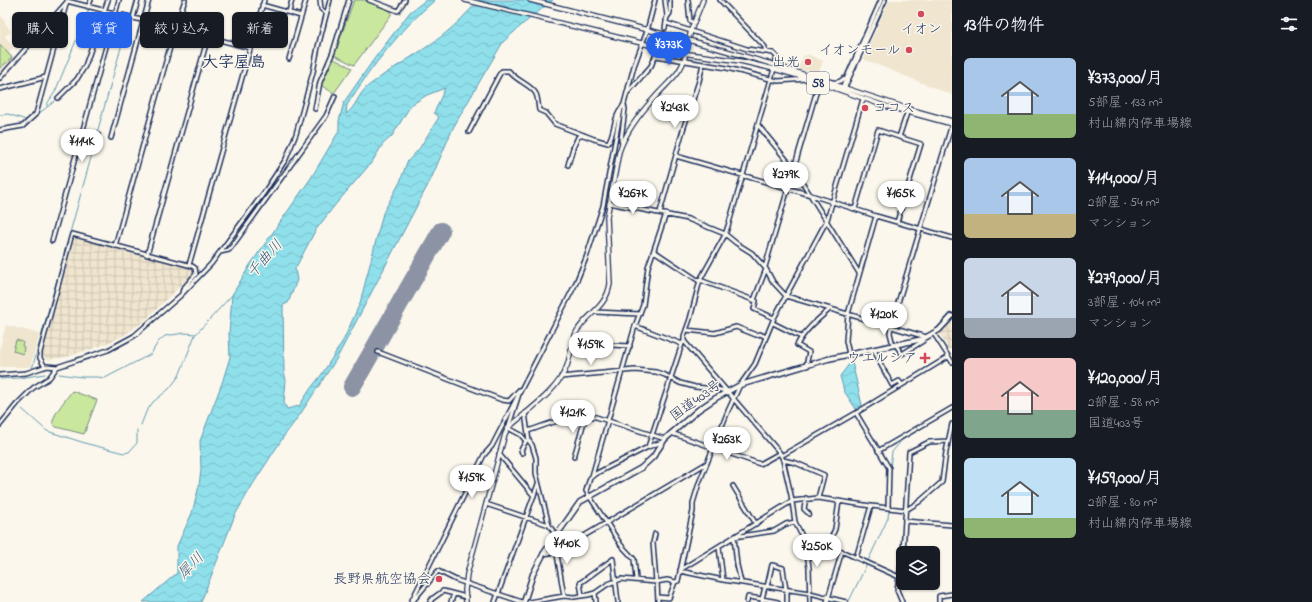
<!DOCTYPE html>
<html lang="ja">
<meta charset="utf-8">
<style>
:root{--surface:#171b24;--page:#20242c;--text:#f1f3f6;--muted:#9ea1a6;--accent:#2563eb}
body{margin:0;font-family:"Indie Flower","Klee One",sans-serif;background:var(--page);color:var(--text);height:100vh;display:flex;flex-direction:column;font-size:15px;white-space:nowrap}
*{box-sizing:border-box;margin:0}
p{font-size:13px;color:var(--muted)}
.icon{flex:none;width:22px;height:22px;fill:none;stroke:currentColor;stroke-width:2;stroke-linecap:round;stroke-linejoin:round}
.map{position:relative;flex:1;overflow:hidden}
.sheet{display:flex;flex-direction:column;background:var(--surface);width:360px}
.sheet>*{flex:none}
.guide{position:absolute;left:12px;top:12px;width:380px;height:36px;display:flex;gap:8px}
.fabs{position:absolute;left:896px;top:546px;display:grid;gap:8px}
.fabs a{display:grid;place-items:center;width:44px;height:44px;border-radius:6px;background:var(--surface);box-shadow:0 1px 3px #0004;font-size:20px}
.price{position:absolute;translate:-50% -34px;padding:0 9px;border-radius:14px;background:#fff;color:#222;font-size:13px;line-height:26px;filter:drop-shadow(0 1px 2px #0008)}
.price::after{content:'';position:absolute;left:50%;top:24px;width:12px;height:9px;margin-left:-6px;background:inherit;clip-path:polygon(0 0,100% 0,50% 100%)}
.price.on{background:var(--accent);color:#fff}
ul{padding:0;list-style:none}
li{display:flex;align-items:center;gap:12px;height:100px;padding:0 12px}
li span{display:grid;place-items:center;flex:none;width:112px;height:80px;border-radius:6px;color:#555}
li>.icon{margin-inline-start:auto}
span .icon{width:48px;height:48px;fill:#fffc;stroke-width:1}
li b{font-size:17px}
h2{display:flex;justify-content:space-between;align-items:center;height:48px;padding:0 12px;font-size:17px}
.pill{padding:0 14px;border-radius:6px;background:var(--surface);box-shadow:0 1px 3px #0004;font-size:14px;line-height:36px}
.pill.on{background:var(--accent);color:#fff}
main{display:flex;flex:1;min-height:0}
.map>svg:first-child{display:block}
.built{fill:#f0e5cf}
.industrial{fill:url(#industrial-grid)}
.grass{fill:url(#grass-tufts);stroke:#728b7e}
.pitch{fill:#cae79e;stroke:#728b7e}
.water{fill:url(#water-waves);stroke:#6199b3;fill-rule:evenodd}
.pier{fill:#fbf7ec}
.lines{fill:none;stroke-linecap:round;stroke-linejoin:round}
.stream{stroke:#6199b3;stroke-width:1}
.runway{stroke:#8b93a5;stroke-width:18}
.minor-tunnel{stroke:#cecfd0;stroke-width:3;stroke-dasharray:3 1.5;stroke-linecap:butt}
.minor-casing{stroke:#1b2f5e;stroke-width:6}
.major-casing{stroke:#1b2f5e;stroke-width:6}
.highway-casing{stroke:#1b2f5e;stroke-width:7}
.minor{stroke:#fbf7ec;stroke-width:3}
.major{stroke:#fbf7ec;stroke-width:3.5}
.highway{stroke:#fbf7ec;stroke-width:4}
.major-bridge-casing{stroke:#1b2f5e;stroke-width:6;stroke-linecap:butt}
.major-bridge{stroke:#fbf7ec;stroke-width:3.5}
.poi-dot{fill:#d1495b;stroke:#fbf7ec;stroke-width:1.5}
.labels{text-anchor:middle;dominant-baseline:central;stroke-width:3;stroke-linejoin:round;paint-order:stroke}
.shield{fill:#fbf7ec;stroke:#5e6b89;stroke-width:1}
.shield-label{font-size:13px;font-weight:bold;fill:#1b2f5e}
.poi-label{font-size:14px;fill:#1b2f5e;stroke:#fbf7ec;text-anchor:end}
.street-label{font-size:14px;fill:#1b2f5e;stroke:#fbf7ec}
.water-label{font-size:15px;font-style:italic;fill:#385b81;stroke:#fbf7ec}
.quarter-label{font-size:16px;font-weight:bold;fill:#1b2f5e;stroke:#fbf7ec}
</style>
<main>
<div class="map">
<svg width="952" height="602" viewBox="0 0 952 602">
<defs>
<pattern id="industrial-grid" width="8" height="8" patternUnits="userSpaceOnUse"><rect width="8" height="8" fill="#f0e5cf"/><path d="M0 4h8M4 0v8" fill="none" stroke="#cdc5b4"/></pattern>
<pattern id="grass-tufts" width="24" height="20" patternUnits="userSpaceOnUse"><rect width="24" height="20" fill="#cae79e"/><path d="M3 7l-1-3M5 7V3M7 7l1-3M15 17l-1-3M17 17v-4M19 17l1-3" fill="none" stroke="#adc68a"/></pattern>
<pattern id="water-waves" width="16" height="10" patternUnits="userSpaceOnUse"><rect width="16" height="10" fill="#8fe0eb"/><path d="M0 5q4-4 8 0t8 0" fill="none" stroke="#7bc0cc"/></pattern>
</defs>
<rect width="100%" height="100%" fill="#fbf7ec"/>
<filter id="ink" filterUnits="userSpaceOnUse"><feTurbulence type="fractalNoise" baseFrequency=".025" numOctaves="2"/><feDisplacementMap in="SourceGraphic" scale="8" xChannelSelector="R" yChannelSelector="G"/><feConvolveMatrix kernelMatrix="1 2 1 2 8 2 1 2 1" color-interpolation-filters="sRGB"/></filter>
<g filter="url(#ink)">
<!-- built -->
<path class="built" d="M889,0H952V95L863,59Z
M0,14L11,32L5,36L13,48L9,53L14,57L0,73Z
M807,54L823,61L818,75L798,68L804,55L806,56Z
M6,325L40,334L30,367H0V347Z"/>
<!-- industrial -->
<path class="industrial" d="M73,236L191,267L194,270V273L143,322L123,336L103,345L70,356L48,360L44,357L42,349Z
M952,320V349H948L940,334L942,330Z"/>
<!-- grass -->
<path class="grass" d="M16,340L23,342L22,346L24,347L23,354L13,351Z"/>
<!-- pitch -->
<path class="pitch" d="M354,0H364L391,10V15L354,65L334,55Z
M0,44L12,58L0,68Z
M334,59L352,68L334,93L320,85Z
M72,391L97,400L84,434L56,427C54,425 52,424 53,421C54,413 67,398 72,391Z"/>
<!-- water -->
<path class="water" d="M426,0H435C400,30 372,66 347,105L346,114C356,107 358,94 368,86C391,68 419,54 442,36C456,25 467,13 479,0H553L523,24L503,42L484,74L453,128L431,179L337,358L299,416L284,436L253,484L235,515L201,602H143L177,573V546L192,513L199,486L201,469L200,441L222,383L230,357L229,334L232,295L250,265L311,178L339,131V121L344,102L374,59L410,12ZM445,88L434,113L439,117L419,149L407,162L400,182L383,213L360,303L344,339L322,374L311,388L299,406L287,409L284,403L286,380L284,372L283,305L288,303L297,280L295,269L315,231L335,205L372,162L383,144L392,136L411,105L427,95Z
M852,362L862,405L856,409L844,391L840,376L850,363Z"/>
<!-- pier -->
<path class="pier" d="M475,1L536,16L532,19L472,5Z"/>
<g class="lines">
<!-- stream -->
<path class="stream" d="M131,15L135,0
M60,97L75,85L83,72
M47,106V104L55,92L89,9
M38,114L55,101
M0,115L8,114L26,120
M97,133L129,19
M196,246L207,208
M32,369L97,136
M59,374L82,377H97L105,378L151,354L158,342L165,336L184,333L196,334L233,294
M0,379L19,378L45,374
M22,409L47,431L88,444L124,453L129,452L137,443V430
M141,425L146,412L153,402L169,389L179,376L195,335
M890,467L892,452L902,440L952,410
M890,496V506
M868,561L888,518L889,509
M849,601L867,564"/>
<!-- runway -->
<path class="runway" d="M352,387L441,231"/>
<!-- minor-tunnel -->
<path class="minor-tunnel" d="M657,52L665,28"/>
<!-- minor casing -->
<g class="minor-casing">
<path id="minor" d="M320,0L321,9L326,13
M369,0L398,11L405,0
M688,0L690,21L694,23
M720,0L765,47V52
M262,5L301,16
M88,7L91,0
M289,12L292,0
M133,18L138,0
M666,19L670,13V0
M666,23L747,49L773,53L777,57L775,65
M665,28L667,16L665,0
M656,56L727,68L778,81L807,79
M289,59L306,0
M815,77C824,78 836,87 843,79
M0,78L66,3
M842,88L881,0
M0,89L46,77
M844,89L885,0
M628,92L651,66L657,52
M58,98L77,79L85,66L108,0
M315,109L320,82L333,52L349,0
M758,125L794,169L859,273
M0,130L23,126L36,114L67,1L251,48
M469,132L499,75L502,71H509C516,81 532,85 536,94C538,98 538,105 539,110L546,113L555,124L594,139L608,143C615,133 613,118 621,109
M96,134L98,135
M111,138L149,0
M622,143L621,140L625,109L624,105
M676,156L811,195L876,216L952,238
M568,165L573,148L578,137L584,135
M609,203L688,219L725,234L736,243L752,253L766,269L773,282L786,296L926,337
M855,209L878,130L899,137
M660,212L683,130L699,81L703,64
M897,222L921,144L899,137L907,113
M52,241L119,0
M115,246L175,29L185,0
M654,251L699,281
M220,252L229,250L233,245L326,116L335,96
M147,255L208,37
M189,265L264,0
M765,267L819,83
M700,280L756,301L754,309L774,318
M754,300L766,269
M595,312L640,314
M773,323L801,337
M635,326L682,344
M686,330L715,333L736,327L756,335L760,334L766,337
M934,334L952,362
M684,341L780,453L783,460L791,495L795,522L806,544L809,568L810,602
M893,345L890,333L891,326L952,124
M896,345L902,354L923,341V339
M571,349L591,344L630,346
M874,349L880,363L892,385L899,381L902,385
M378,352L502,400L509,401L519,390
M849,354L846,341L848,314L876,216
M806,366L809,352L797,345C805,330 817,320 830,309
M45,367L40,358V352L72,234L192,266L195,268L196,274L183,289L182,293
M0,375L26,373L47,366L57,367
M561,377L635,370L656,372L665,375L680,383L695,387L716,389L726,391
M520,391L508,428L521,435L526,441L521,450L522,453
M525,413L529,441L532,445L536,458V473L549,525L553,531L564,596
M856,413L948,357
M0,425L17,404L33,388L49,378L57,367L108,350L134,336L181,295L211,264L265,191L286,159L296,134L313,72L318,47L330,0
M528,431C549,424 573,413 596,417L665,439
M671,433L760,464L780,453
M648,447L682,344L684,341V336L690,319L700,280L725,235L729,223L774,69
M878,451L952,408
M499,454L534,496
M781,456L856,413L889,468L888,507
M574,457L586,415
M783,460L796,463L824,475L818,498
M592,476L635,326L643,305L648,267L666,214
M733,486L756,524
M806,498L804,509L809,514
M486,504L549,525
M905,521L952,525
M655,534L653,543L656,582
M806,544L815,541H819L899,577
M828,545L835,529L839,501
M719,547L723,580
M543,554L557,552L707,463
M856,558L871,506
M680,570L792,501L818,498L871,506L906,510L919,502L942,482L946,452L952,424
M680,571L723,580L810,593L846,602
M636,579L634,559L621,545L586,491L590,478L595,474L648,447L662,442
M657,582L658,602
M741,582L737,565L734,537L774,531L786,524L795,522
M765,587L762,599L778,602
M767,587L772,565L783,568L786,590
M595,593L596,602
M582,595L580,583L613,559L618,602
M658,597L669,598L675,582
M411,602L484,455L492,446L575,285L586,258L603,206L621,109L624,104L634,66L647,31L655,0
M412,602L438,571L456,580L522,602
M430,602L432,599L443,591L466,597
M451,602L454,594
M495,602L538,484
M529,602L564,596L574,597L588,595L595,593L608,584L621,579L656,582L667,580L675,582L678,581L693,511V503L699,483L728,411L740,385L755,364L774,318L827,220L863,99
M747,602L748,597L762,599V602
M787,602V590
M827,602L842,551
M902,602L897,590L903,553L909,452L929,442L948,441
M939,602V596L952,594"/>
</g>
<!-- major casing -->
<g class="major-casing">
<path id="major" d="M465,0L682,53L740,61L774,69L809,79L882,105L952,124
M530,0L687,40
M692,41L775,65L909,109L952,121
M687,48L691,30L703,0
M466,602L465,590L467,574L505,434L508,428C528,410 557,392 567,366C571,355 571,341 577,331C588,313 606,308 610,284L607,217L619,152C626,131 641,112 656,96C667,83 681,74 685,57"/>
</g>
<!-- highway casing -->
<g class="highway-casing">
<path id="highway" d="M524,602L533,574L544,553L580,502L641,468L653,457L665,439L698,410L716,398L740,385L828,359L923,339L939,330L952,316"/>
</g>
<!-- minor -->
<use href="#minor" class="minor"/>
<!-- major -->
<use href="#major" class="major"/>
<!-- highway -->
<use href="#highway" class="highway"/>
<!-- major-bridge casing -->
<g class="major-bridge-casing">
<path id="major-bridge" d="M687,40L692,41"/>
</g>
<!-- major-bridge -->
<use href="#major-bridge" class="major-bridge"/>
</g>
</g>
<!-- markers -->
<g class="poi-dot">
<circle cx="921" cy="14" r="4"/>
<circle cx="909" cy="50" r="4"/>
<circle cx="808" cy="62" r="4"/>
<circle cx="865" cy="108" r="4"/>
<path d="M923 352h4v4h4v4h-4v4h-4v-4h-4v-4h4z"/>
<circle cx="439" cy="579" r="4"/>
</g>
<g class="labels">
<!-- shield labels -->
<rect class="shield" x="807" y="72" width="22" height="22" rx="3"/>
<g class="shield-label">
<text x="818" y="83">58</text>
</g>
<!-- poi labels -->
<g class="poi-label">
<text x="921" y="29" text-anchor="middle">イオン</text>
<text x="901" y="50">イオンモール</text>
<text x="800" y="62">出光</text>
<text x="873" y="108" text-anchor="start">ココス</text>
<text x="917" y="358">ウエルシア</text>
<text x="431" y="579">長野県航空協会</text>
</g>
<!-- street labels -->
<g class="street-label">
<text transform="translate(696 401) rotate(-36)">国道403号</text>
</g>
<!-- water labels -->
<g class="water-label">
<text transform="translate(265 259) rotate(-48)">千曲川</text>
<text transform="translate(191 566) rotate(-46)">犀川</text>
</g>
<!-- quarter labels -->
<g class="quarter-label">
<text x="234" y="63">大字屋島</text>
</g>
</g>
</svg>
<div class="fabs">
<a><svg class="icon" aria-label="layers" viewBox="0 0 24 24"><path d="M12 4l9 5-9 5-9-5zM3 14l9 5 9-5"/></svg></a>
</div>
<b class="price on" style="left:669px;top:66px">¥373K</b>
<b class="price" style="left:675px;top:129px">¥243K</b>
<b class="price" style="left:82px;top:163px">¥114K</b>
<b class="price" style="left:786px;top:196px">¥279K</b>
<b class="price" style="left:633px;top:215px">¥267K</b>
<b class="price" style="left:901px;top:215px">¥165K</b>
<b class="price" style="left:884px;top:336px">¥120K</b>
<b class="price" style="left:591px;top:366px">¥159K</b>
<b class="price" style="left:573px;top:434px">¥121K</b>
<b class="price" style="left:727px;top:461px">¥263K</b>
<b class="price" style="left:472px;top:499px">¥159K</b>
<b class="price" style="left:567px;top:565px">¥140K</b>
<b class="price" style="left:817px;top:568px">¥250K</b>
<div class="guide">
<a class="pill">購入</a>
<a class="pill on">賃貸</a>
<a class="pill">絞り込み</a>
<a class="pill">新着</a>
</div>
</div>
<section class="sheet">
<h2>13件の物件<svg class="icon" aria-label="filters" viewBox="0 0 24 24"><path d="M4 7h16M4 17h16"/><circle cx="9" cy="7" r="2"/><circle cx="15" cy="17" r="2"/></svg></h2>
<ul>
<li><span style="background:linear-gradient(#a9c7e8 70%,#8fb573 0)"><svg class="icon" aria-label="home" viewBox="0 0 24 24"><path d="M3 11l9-7 9 7M6 9v11h12V9"/></svg></span><div><b>¥373,000/月</b><p>5部屋 · 133 m²</p><p>村山綿内停車場線</p></div></li>
<li><span style="background:linear-gradient(#a9c7e8 70%,#c2b280 0)"><svg class="icon" aria-label="home" viewBox="0 0 24 24"><path d="M3 11l9-7 9 7M6 9v11h12V9"/></svg></span><div><b>¥114,000/月</b><p>2部屋 · 54 m²</p><p>マンション</p></div></li>
<li><span style="background:linear-gradient(#c9d6e8 75%,#9aa5b1 0)"><svg class="icon" aria-label="home" viewBox="0 0 24 24"><path d="M3 11l9-7 9 7M6 9v11h12V9"/></svg></span><div><b>¥279,000/月</b><p>3部屋 · 104 m²</p><p>マンション</p></div></li>
<li><span style="background:linear-gradient(#f6c9c9 65%,#7fa58c 0)"><svg class="icon" aria-label="home" viewBox="0 0 24 24"><path d="M3 11l9-7 9 7M6 9v11h12V9"/></svg></span><div><b>¥120,000/月</b><p>2部屋 · 58 m²</p><p>国道403号</p></div></li>
<li><span style="background:linear-gradient(#bfe0f5 75%,#8fb573 0)"><svg class="icon" aria-label="home" viewBox="0 0 24 24"><path d="M3 11l9-7 9 7M6 9v11h12V9"/></svg></span><div><b>¥159,000/月</b><p>2部屋 · 80 m²</p><p>村山綿内停車場線</p></div></li>
</ul>
</section>
</main>
